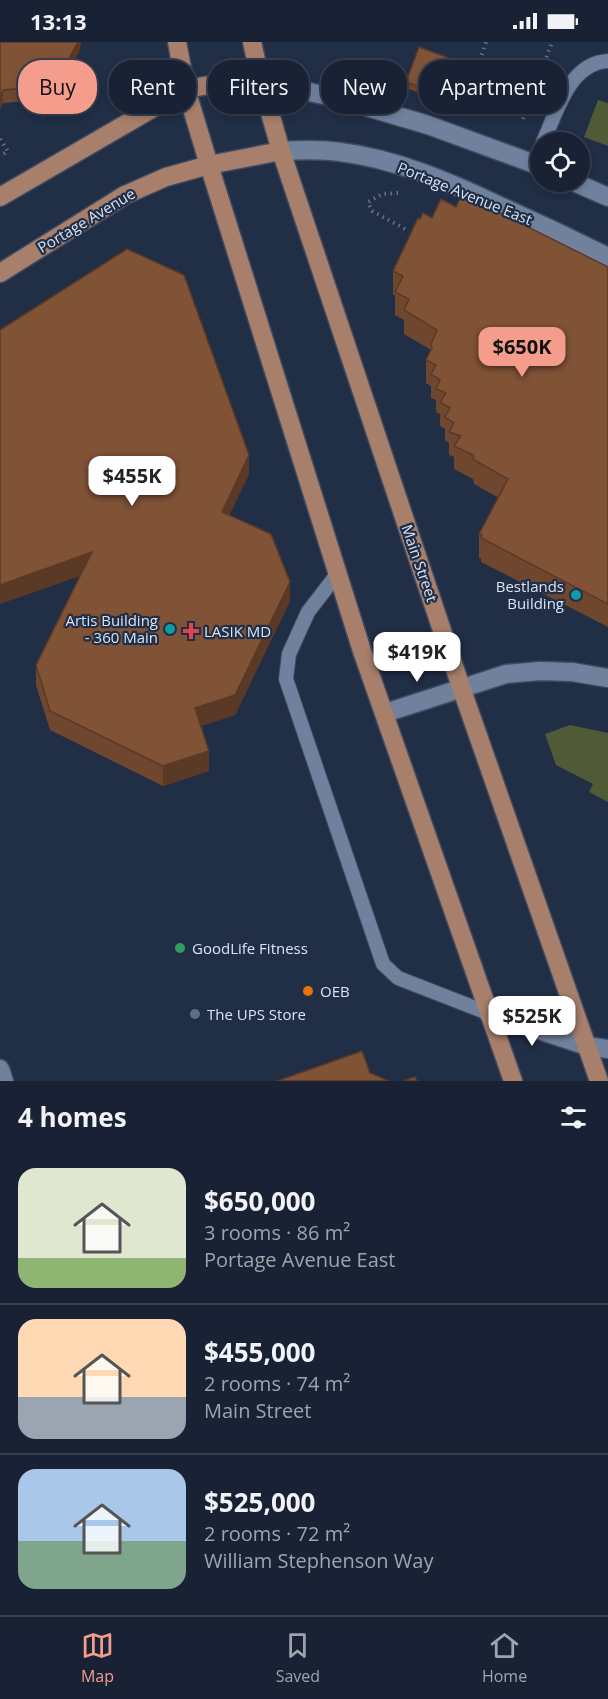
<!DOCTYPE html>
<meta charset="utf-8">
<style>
:root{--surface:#182234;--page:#252f40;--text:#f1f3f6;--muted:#9fa4ac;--line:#363f4f;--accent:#f59d8d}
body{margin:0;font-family:"Open Sans",sans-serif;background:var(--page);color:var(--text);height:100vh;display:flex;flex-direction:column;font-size:22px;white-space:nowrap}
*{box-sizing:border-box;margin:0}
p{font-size:20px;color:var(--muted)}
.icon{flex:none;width:33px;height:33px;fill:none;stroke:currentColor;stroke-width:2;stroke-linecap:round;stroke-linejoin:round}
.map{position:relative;height:1039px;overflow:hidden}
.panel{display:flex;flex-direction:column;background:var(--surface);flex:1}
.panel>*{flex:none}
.banner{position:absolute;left:18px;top:18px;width:573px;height:54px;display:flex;gap:12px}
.controls{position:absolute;left:530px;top:90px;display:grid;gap:12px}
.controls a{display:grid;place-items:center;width:60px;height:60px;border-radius:50%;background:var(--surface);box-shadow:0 3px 9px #0003,0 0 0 2px var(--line);font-size:30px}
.price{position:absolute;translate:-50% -51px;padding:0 14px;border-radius:12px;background:#fff;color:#222;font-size:20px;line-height:39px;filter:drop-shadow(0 2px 3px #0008)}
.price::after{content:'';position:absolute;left:50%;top:36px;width:18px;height:14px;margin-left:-9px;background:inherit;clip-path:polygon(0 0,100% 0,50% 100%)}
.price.current{background:var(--accent);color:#111}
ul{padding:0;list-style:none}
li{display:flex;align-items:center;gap:18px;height:150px;padding:0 18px}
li+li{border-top:2px solid var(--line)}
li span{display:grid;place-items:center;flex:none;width:168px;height:120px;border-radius:18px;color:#555}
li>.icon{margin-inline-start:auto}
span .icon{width:72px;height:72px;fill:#fffc;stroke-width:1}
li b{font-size:26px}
h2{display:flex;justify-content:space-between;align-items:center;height:72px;padding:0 18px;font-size:26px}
.chip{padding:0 21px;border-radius:24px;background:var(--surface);box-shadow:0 3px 9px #0003,0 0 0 2px var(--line);font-size:21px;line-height:54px}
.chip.current{background:var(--accent);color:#111}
.status{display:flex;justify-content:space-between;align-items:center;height:42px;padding:0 30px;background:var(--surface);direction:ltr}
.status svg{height:16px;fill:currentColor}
.dock{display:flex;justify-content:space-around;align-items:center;height:84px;border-top:2px solid var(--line);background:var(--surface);font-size:16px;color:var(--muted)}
.dock a{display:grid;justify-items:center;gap:3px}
.dock .current{color:var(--accent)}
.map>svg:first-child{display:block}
.green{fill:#505a37}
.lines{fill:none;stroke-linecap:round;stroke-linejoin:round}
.service-casing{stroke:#3f4b60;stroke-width:16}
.tertiary-casing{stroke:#3f4b60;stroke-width:21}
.secondary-casing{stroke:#3f4b60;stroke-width:21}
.primary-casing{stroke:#3f4b60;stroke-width:21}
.path{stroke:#657287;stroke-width:4;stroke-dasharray:1.5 4.5;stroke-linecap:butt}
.service{stroke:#70819e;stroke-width:14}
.tertiary{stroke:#70819e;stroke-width:18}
.secondary{stroke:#70819e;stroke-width:18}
.primary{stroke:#a77f6b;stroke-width:18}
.wall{fill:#6e472e}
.shaded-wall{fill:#5a3926}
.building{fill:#805236;stroke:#5a3926;stroke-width:1.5}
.culture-dot{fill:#0f9aa8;stroke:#202e46;stroke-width:2}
.health-dot{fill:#e0444e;stroke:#202e46;stroke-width:2}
.leisure-dot{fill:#2e9e5b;stroke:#202e46;stroke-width:2}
.food-dot{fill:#e8710a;stroke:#202e46;stroke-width:2}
.service-dot{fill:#5c6f8a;stroke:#202e46;stroke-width:2}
.labels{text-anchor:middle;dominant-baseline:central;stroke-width:4.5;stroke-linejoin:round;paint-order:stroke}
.street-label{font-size:15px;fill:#d9e3f3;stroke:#202e46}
.poi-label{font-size:15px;fill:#d9e3f3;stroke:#202e46;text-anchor:start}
</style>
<div class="status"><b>13:13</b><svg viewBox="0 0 49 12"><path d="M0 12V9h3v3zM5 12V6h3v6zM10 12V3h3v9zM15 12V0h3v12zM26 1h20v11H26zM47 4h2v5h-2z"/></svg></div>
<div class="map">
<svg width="608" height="1039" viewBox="0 0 608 1039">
<rect width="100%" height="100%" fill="#202e46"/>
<!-- green -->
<path class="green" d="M598,58L608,61V104L584,95Z
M570,683L608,691V760L589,750L593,742L556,723L545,692Z"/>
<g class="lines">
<!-- service casing -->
<g class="service-casing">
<path id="service" d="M543,100C557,70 569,21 608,19
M338,531L308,570L289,612L286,637L383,922L398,936L488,971"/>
</g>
<!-- tertiary casing -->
<g class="tertiary-casing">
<path id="tertiary" d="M0,1027L4,1039"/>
</g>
<!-- secondary casing -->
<g class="secondary-casing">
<path id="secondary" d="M261,40L333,55L428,83L540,124
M281,109C301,108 320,107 340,110C396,117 450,140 500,164C536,180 572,197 608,215
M574,140L608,155
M385,671L506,632L540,629L572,630L608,636
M488,971L587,1004L608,1007"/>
</g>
<!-- primary casing -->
<g class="primary-casing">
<path id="primary" d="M177,0L186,47L209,123L362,609L513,1039
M252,0L261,40L281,109L461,645L599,1039
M0,155L186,47L233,39L261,40
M0,231L125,153L166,135L209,123L281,109"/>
</g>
<!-- path -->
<path class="path" d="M476,30L486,0
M400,31L410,36
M523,77L552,0
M0,97L8,109L0,114
M398,151L382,152L368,160L372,169L407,188"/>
<!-- service -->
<use href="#service" class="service"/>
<!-- tertiary -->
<use href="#tertiary" class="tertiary"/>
<!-- secondary -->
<use href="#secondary" class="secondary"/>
<!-- primary -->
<use href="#primary" class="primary"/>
</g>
<!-- wall -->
<path class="wall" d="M0,0H81L79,10L67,32L48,49L26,59L3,61L0,67Z
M454,25L442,59L406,46V40Z
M456,165L608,225V585L481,520V516H479V492L499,456L474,442L473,437L454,427V415L449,413V401L445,398V387L440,384V372L436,370V358L431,356V344L426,341V318L431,308L404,292V278L395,273V253H393V229L420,177L432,176Z
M249,432L229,473L290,559L235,673L201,684L209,729L163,744L50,688L36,643V623Z"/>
<!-- shaded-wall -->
<path class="shaded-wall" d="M78,0H81L79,10L67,32L48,49L26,59V46Z
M454,18V25L442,59V53Z
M3,48V61L0,67V55Z
M249,413V432L222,489V470Z
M92,510V530L0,562V543Z
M290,540V559L235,673L195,686V666Z
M209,709V729L163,744V724Z"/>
<!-- building -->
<path class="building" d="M0,0H78L67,20L48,37L26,46L3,48L0,55Z
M419,5L454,18L442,53L406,40Z
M462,152L608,225V562L481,496L482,493L479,492L508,437L474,418L473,413L454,404L461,394L449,390L454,381L445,375L450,366L440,360L446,351L436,347L440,338L431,332L436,323L426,318L432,306L431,302L437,288L404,268L409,257L395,250L403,234L393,229L418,176L420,177L423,171L432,176L441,157L456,165Z
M127,207L184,233L249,413L222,470L271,492L290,540L235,653L195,666L209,709L163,724L50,669L36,623L92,510L0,543V288Z
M362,1009L370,1031L389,1039H277Z
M415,1035L417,1039H403Z"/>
<!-- markers -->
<g class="culture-dot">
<circle cx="576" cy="553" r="6"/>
<circle cx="170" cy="587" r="6"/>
</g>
<path class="health-dot" d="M188 580h6v6h6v6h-6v6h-6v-6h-6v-6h6z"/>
<circle class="leisure-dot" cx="180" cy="906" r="6"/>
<circle class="food-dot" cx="308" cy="949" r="6"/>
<circle class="service-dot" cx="195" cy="972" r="6"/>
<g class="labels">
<!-- street labels -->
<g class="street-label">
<text transform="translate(465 151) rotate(22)">Portage Avenue East</text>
<text transform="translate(86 178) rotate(-31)">Portage Avenue</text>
<text transform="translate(420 521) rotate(71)">Main Street</text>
</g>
<!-- poi labels -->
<g class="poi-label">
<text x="564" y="544" text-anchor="end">Bestlands<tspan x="564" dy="17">Building</tspan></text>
<text x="158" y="578" text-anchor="end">Artis Building<tspan x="158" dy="17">- 360 Main</tspan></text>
<text x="204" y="589">LASIK MD</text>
<text x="192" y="906">GoodLife Fitness</text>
<text x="320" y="949">OEB</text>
<text x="207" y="972">The UPS Store</text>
</g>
</g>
</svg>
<div class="controls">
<a><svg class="icon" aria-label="locate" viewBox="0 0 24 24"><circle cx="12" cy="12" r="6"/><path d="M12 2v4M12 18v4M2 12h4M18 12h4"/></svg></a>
</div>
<b class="price current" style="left:522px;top:336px">$650K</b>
<b class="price" style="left:132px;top:465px">$455K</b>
<b class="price" style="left:417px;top:641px">$419K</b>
<b class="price" style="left:532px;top:1005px">$525K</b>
<div class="banner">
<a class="chip current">Buy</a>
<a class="chip">Rent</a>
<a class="chip">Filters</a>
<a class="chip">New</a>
<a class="chip">Apartment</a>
</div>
</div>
<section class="panel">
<h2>4 homes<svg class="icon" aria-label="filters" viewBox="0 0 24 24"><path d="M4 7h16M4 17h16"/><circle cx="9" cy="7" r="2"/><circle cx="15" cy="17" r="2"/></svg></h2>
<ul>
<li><span style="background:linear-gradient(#dfe7d0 75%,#8fb573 0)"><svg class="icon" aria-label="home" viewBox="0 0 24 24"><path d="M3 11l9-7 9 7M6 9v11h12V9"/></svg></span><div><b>$650,000</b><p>3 rooms · 86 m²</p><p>Portage Avenue East</p></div></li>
<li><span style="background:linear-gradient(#ffd9b3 65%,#9aa5b1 0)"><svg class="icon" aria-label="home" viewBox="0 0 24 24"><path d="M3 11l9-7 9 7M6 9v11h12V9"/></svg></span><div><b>$455,000</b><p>2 rooms · 74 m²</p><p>Main Street</p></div></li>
<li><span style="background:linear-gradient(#a9c7e8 60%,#7fa58c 0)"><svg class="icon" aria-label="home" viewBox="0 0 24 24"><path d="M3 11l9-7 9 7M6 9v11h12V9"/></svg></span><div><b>$525,000</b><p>2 rooms · 72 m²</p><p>William Stephenson Way</p></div></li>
</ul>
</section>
<nav class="dock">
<a class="current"><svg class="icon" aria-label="map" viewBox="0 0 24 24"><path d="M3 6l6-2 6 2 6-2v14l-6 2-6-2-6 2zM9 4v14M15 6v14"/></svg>Map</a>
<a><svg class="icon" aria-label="saved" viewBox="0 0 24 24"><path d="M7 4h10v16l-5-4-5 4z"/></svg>Saved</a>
<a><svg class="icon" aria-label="home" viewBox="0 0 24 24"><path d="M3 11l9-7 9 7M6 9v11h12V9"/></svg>Home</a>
</nav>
